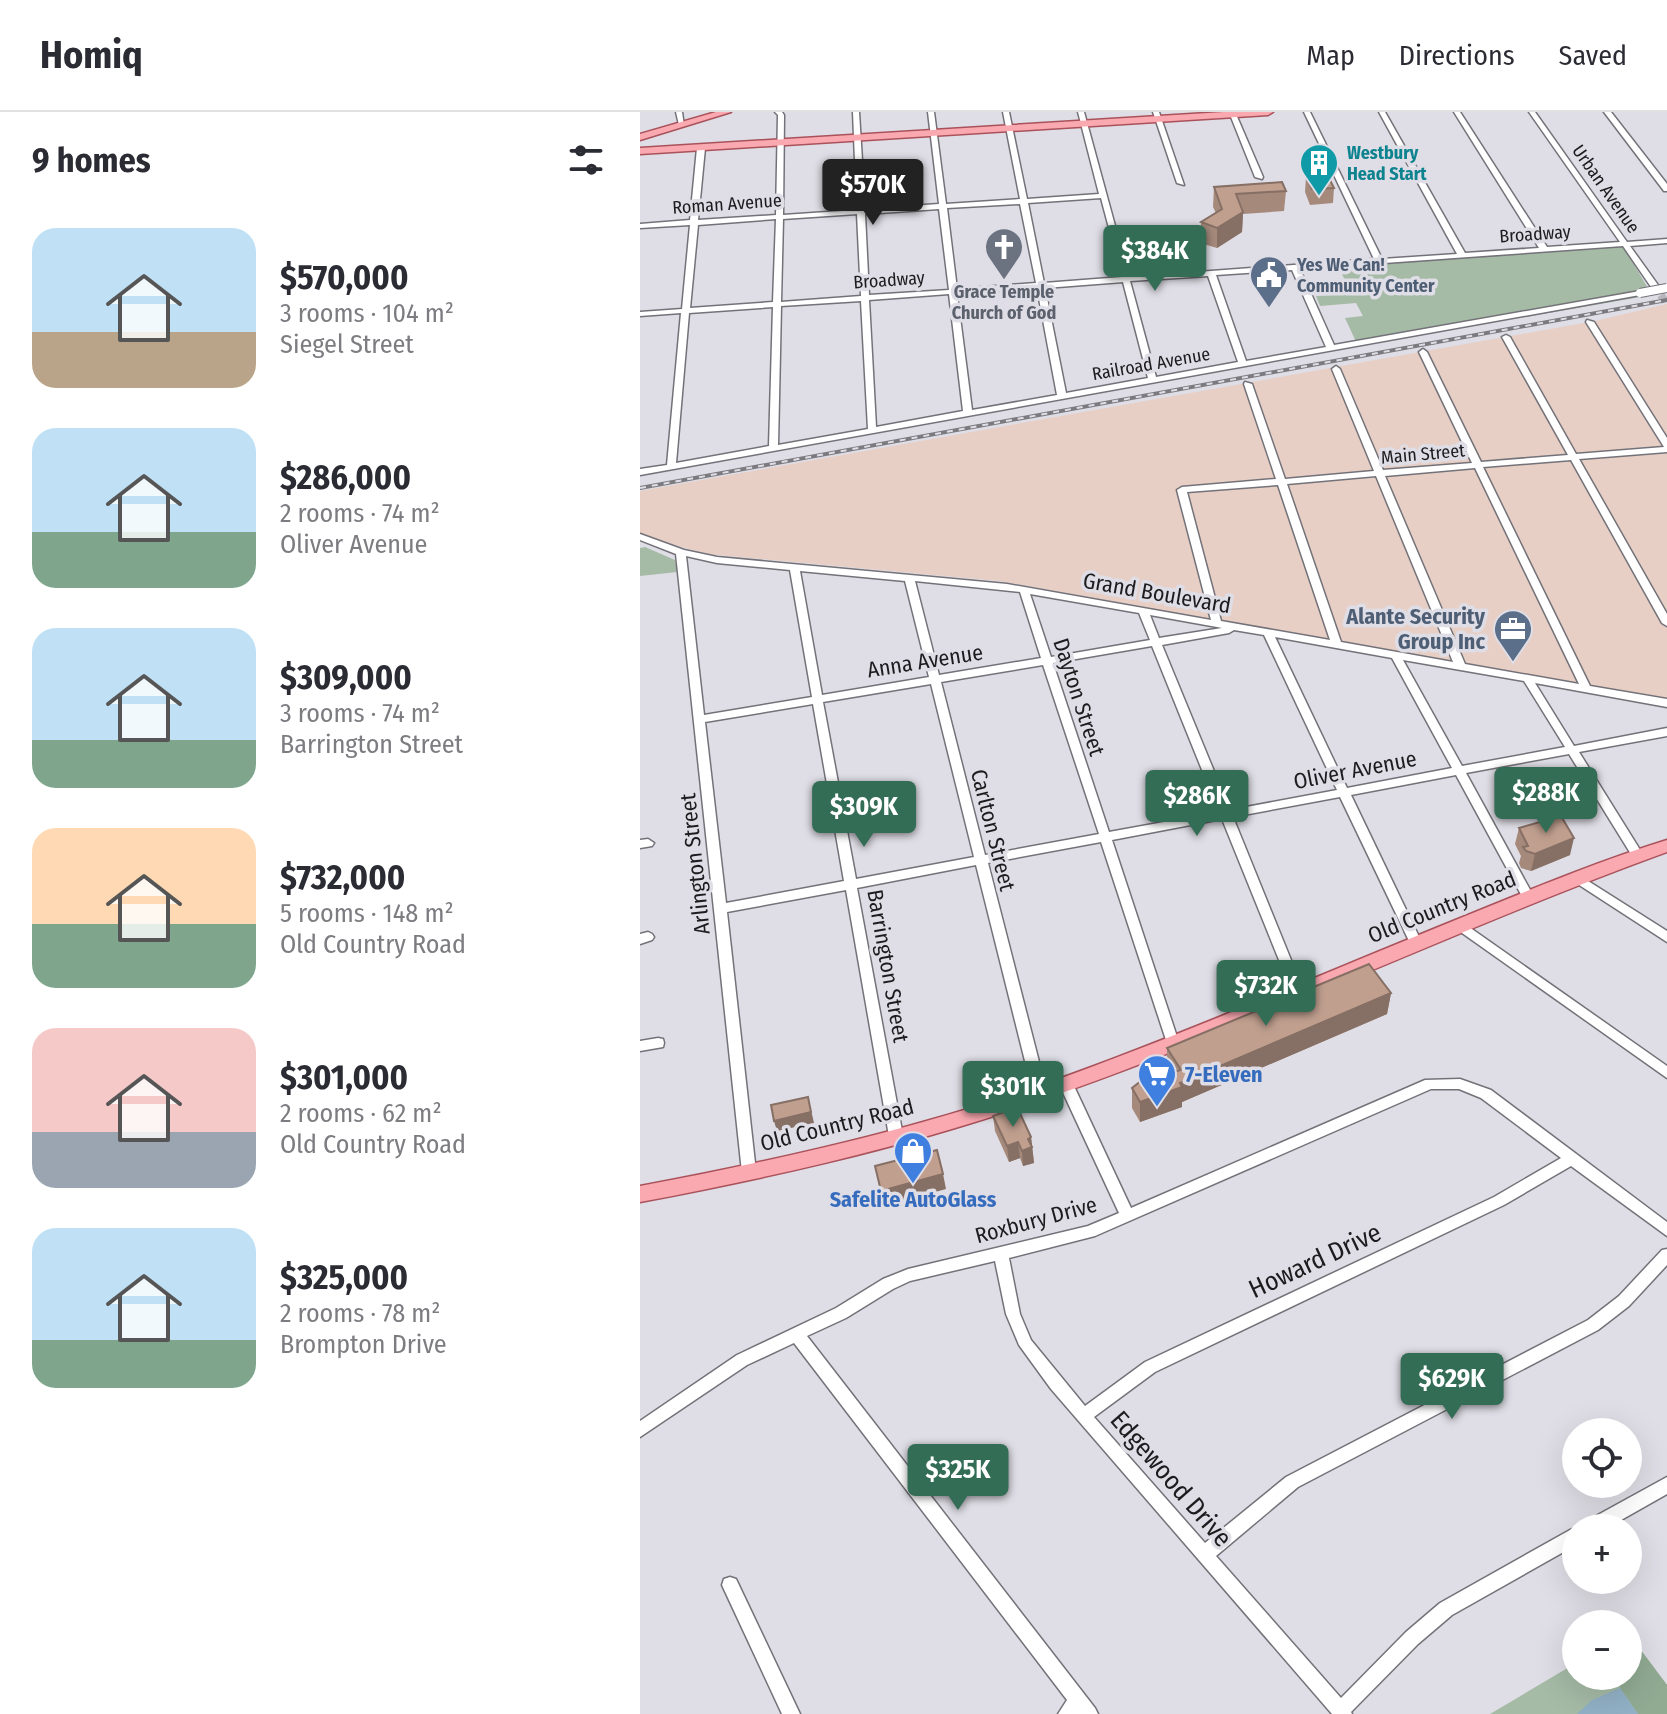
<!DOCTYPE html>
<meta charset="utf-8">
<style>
:root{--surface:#fff;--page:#f7f7f7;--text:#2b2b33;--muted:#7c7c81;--line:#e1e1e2;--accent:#336d56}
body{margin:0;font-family:"Fira Sans Condensed",sans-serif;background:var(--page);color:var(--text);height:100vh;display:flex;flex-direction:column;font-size:30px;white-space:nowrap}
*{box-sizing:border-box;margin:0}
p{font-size:26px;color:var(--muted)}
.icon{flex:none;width:44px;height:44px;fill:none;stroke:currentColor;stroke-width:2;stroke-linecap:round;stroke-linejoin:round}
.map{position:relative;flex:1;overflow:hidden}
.details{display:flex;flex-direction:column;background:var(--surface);width:640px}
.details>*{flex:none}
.controls{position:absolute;left:922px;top:1306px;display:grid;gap:16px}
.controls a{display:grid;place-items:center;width:80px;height:80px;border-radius:50%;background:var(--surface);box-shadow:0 8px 32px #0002;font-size:40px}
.price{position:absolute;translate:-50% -68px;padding:0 18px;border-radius:8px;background:var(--accent);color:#fff;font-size:26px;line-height:52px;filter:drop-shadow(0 2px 4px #0008)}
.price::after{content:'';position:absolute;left:50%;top:48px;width:24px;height:18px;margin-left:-12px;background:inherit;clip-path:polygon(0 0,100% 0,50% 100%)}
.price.selected{background:#222;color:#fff}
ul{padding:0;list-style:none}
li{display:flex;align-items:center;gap:24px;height:200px;padding:0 32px}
li span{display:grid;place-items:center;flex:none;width:224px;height:160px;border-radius:24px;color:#555}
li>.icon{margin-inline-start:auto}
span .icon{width:96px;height:96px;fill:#fffc;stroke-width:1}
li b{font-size:34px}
h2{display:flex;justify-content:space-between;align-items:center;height:96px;padding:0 32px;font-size:34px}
header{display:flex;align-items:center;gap:48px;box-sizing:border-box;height:112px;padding:0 40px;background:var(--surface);border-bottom:2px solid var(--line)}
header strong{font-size:38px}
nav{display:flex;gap:44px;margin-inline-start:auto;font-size:28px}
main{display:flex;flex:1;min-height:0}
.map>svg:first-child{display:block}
.industrial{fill:#e7cfc5}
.green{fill:#a5bba6}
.forest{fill:#91ab93}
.water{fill:#92b1c6}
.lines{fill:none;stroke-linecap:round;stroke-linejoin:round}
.minor-tunnel{stroke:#b8b6bd;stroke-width:8;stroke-dasharray:8 4;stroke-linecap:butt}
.minor-casing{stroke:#747279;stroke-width:3}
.major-casing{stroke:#aa525b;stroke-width:3}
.minor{fill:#fff;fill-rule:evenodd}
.major{fill:#faa9b0;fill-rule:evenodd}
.rail-casing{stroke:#7b7a7f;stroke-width:4}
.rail{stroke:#dfdde5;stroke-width:2;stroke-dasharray:6;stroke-linecap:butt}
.minor-bridge-casing{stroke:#747279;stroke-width:10;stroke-linecap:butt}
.minor-bridge{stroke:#fff;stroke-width:8}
.wall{fill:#a5897b}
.shaded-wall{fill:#866f64}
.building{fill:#c09f8f;stroke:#866f64;stroke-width:2}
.labels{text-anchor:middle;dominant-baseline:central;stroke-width:7;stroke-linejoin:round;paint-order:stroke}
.far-culture-label{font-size:18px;font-weight:bold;fill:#0d838f;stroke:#dfdde5;text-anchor:start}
.far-street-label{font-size:18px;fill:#1c1b1e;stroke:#dfdde5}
.far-service-label{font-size:18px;font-weight:bold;fill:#4e5e75;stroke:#dfdde5;text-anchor:start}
.far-worship-label{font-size:18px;font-weight:bold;fill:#5b616d;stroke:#dfdde5}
.street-label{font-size:22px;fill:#1c1b1e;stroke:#dfdde5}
.service-label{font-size:22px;font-weight:bold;fill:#4e5e75;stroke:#dfdde5;text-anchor:end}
.shop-label{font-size:22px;font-weight:bold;fill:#366cbe;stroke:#dfdde5;text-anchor:start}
.near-street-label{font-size:26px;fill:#1c1b1e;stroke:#dfdde5}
</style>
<header>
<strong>Homiq</strong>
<nav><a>Map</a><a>Directions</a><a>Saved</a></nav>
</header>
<main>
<section class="details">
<h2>9 homes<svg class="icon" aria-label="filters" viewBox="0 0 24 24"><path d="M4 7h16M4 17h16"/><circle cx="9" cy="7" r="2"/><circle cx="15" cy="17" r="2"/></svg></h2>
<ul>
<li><span style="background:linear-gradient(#bfe0f5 65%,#b9a48a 0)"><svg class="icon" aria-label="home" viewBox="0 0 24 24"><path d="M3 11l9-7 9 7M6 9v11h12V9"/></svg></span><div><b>$570,000</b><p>3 rooms · 104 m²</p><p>Siegel Street</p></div></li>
<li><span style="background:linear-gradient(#bfe0f5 65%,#7fa58c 0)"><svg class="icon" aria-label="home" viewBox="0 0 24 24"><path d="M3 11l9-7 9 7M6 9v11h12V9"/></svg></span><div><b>$286,000</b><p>2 rooms · 74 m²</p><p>Oliver Avenue</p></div></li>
<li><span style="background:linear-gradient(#bfe0f5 70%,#7fa58c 0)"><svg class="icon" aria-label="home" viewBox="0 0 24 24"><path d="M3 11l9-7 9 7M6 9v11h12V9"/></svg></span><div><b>$309,000</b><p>3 rooms · 74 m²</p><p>Barrington Street</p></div></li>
<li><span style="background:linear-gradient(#ffd9b3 60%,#7fa58c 0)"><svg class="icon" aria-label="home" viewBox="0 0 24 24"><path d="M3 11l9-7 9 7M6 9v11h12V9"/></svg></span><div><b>$732,000</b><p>5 rooms · 148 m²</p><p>Old Country Road</p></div></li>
<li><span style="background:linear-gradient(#f6c9c9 65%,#9aa5b1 0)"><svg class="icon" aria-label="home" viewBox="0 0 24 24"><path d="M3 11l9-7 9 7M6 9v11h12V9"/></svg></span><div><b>$301,000</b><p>2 rooms · 62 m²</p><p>Old Country Road</p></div></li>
<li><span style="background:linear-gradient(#bfe0f5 70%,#7fa58c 0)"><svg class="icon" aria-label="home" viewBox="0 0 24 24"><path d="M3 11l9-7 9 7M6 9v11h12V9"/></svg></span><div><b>$325,000</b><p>2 rooms · 78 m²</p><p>Brompton Drive</p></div></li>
</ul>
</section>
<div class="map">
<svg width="1027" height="1602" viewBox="0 0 1027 1602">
<rect width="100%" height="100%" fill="#dfdde5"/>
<!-- industrial -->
<path class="industrial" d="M1027,192V586L924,571L359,469L67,442L13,427L0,429V379L955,209Z"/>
<!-- green -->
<path class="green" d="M983,134L1012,183L718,234L705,206L723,204L716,191L680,194L676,184L711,182L698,153Z
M5,435L35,448L37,460L0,464V436Z
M988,1521L1027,1573V1602H850L936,1551V1564H988Z"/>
<!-- forest -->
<path class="forest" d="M988,1521L1027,1573V1602H998L980,1576L982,1564H988Z"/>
<!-- water -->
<path class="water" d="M980,1576L998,1602H937L952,1588Z"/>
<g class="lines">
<!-- minor-tunnel -->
<path class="minor-tunnel" d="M1014,173L1027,192"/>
<!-- minor casing -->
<g class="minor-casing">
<path id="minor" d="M36,0H42L44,14L39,13Z
M135,0H142L144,3L143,103L217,98L213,0H219L225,97L299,92L288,0H294L306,92L380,87L363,0H369L387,87L459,82L438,0H444L489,165L734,147L664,0H670L742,147L817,142L739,0H745L825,141L899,136L814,0H820L907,135L980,130L889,0H895L987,130L1027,127V131L990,134L1018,173L1014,175H1011L983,134L660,157L694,233L1000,179L1004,181L1000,183L0,363V357L27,353L41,201L0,204V200L42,197L50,113L0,116V112L50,108L57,36L61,34L65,36L58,108L136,103L138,3ZM461,86L482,165L404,171L388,91ZM380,92L396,171L317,177L307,96ZM299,97L309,178L229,183L225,102ZM217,102L221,184L141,190L143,107ZM136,107L133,190L50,196L58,113ZM652,158L686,235L606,249L576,163ZM568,164L598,250L516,265L490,169ZM483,170L508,266L426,281L405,176ZM397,176L417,283L332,298L317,182ZM309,182L323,299L236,315L229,188ZM221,189L228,317L138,333L141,194ZM133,195L129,334L36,351L49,201Z
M513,0H519L544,73L537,71Z
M589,0H595L623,65L622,67L615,65Z
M964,0H971L1027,72V79H1024Z
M947,208L954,210L1027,326V340L939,347L1027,502V514L1022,511L931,348L843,355L950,574L1027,587V595L895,571L934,634L1027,616V624L939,640L1002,741L1004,744L1002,747H994L929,642L826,661L894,785L888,789L884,788L816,663L711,683L782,831L780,834H772L770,831L700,685L593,705L664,880L662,883H654L652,880L582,707L472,728L539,931L538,935L533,936L528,935L527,931L461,730L348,751L407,981L405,985L400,986L395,985L393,981L336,753L217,776L263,1024L261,1028L256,1030L251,1028L249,1024L206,778L87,800L116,1060L114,1064L109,1066L104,1064L102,1060L36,442L0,428V422L44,438L77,445L367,472L571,508L537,378L542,375L636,367L604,272L605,270L612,272L645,367L734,359L692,257L696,254L700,257L743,358L832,351L779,240L783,237L787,240L841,350L928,343L862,225L866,223L870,225L936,342L1024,335L946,210ZM835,356L939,572L825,552L745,364ZM736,364L813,550L701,530L647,372ZM638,373L690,528L581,509L547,380ZM46,444L77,451L150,458L172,585L64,603ZM160,459L265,469L289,565L182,583ZM275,469L380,480L401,546L299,563ZM390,482L499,501L510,528L411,545ZM510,503L577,515L582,516L519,526ZM594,518L624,523L697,678L590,698L522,533L589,521ZM635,525L752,546L812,656L707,676ZM512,534L579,700L469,720L413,551ZM763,548L884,569L925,635L822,654ZM403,553L459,722L345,743L301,570ZM291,572L334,745L216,767L183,590ZM173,592L204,769L86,791L65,610Z
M8,727L14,731L12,734L0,736V728Z
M937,762L1027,819V830L933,769L931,766Z
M819,808L1027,954V966L815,816L813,813L815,810Z
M8,820L12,822L14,825L12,828L0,832V822Z
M18,926L23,927L24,931L23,935L0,939V929Z
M426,967L431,968L433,972L491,1096L785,968L820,967L851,978L1027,1110V1124L931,1054L864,1093L515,1260L454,1305L565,1431L646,1365L948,1208L979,1184L1022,1138L1027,1137V1153L989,1194L958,1218L658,1375L576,1444L701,1586L766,1520L800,1491L930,1418L936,1416V1433L812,1503L778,1532L711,1600L712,1602H692L411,1277L379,1233L366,1202L355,1149L270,1169L253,1177L206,1206L167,1224L455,1596L458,1602H418L427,1588L154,1231L107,1253L0,1325V1309L97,1243L196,1196L243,1167L268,1157L448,1114L479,1101L419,972L421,968ZM791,977H819L841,986L921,1046L854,1085L505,1250L445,1294L391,1228L380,1202L369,1146L455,1124Z
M1027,1365V1382L967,1416H943L945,1410Z
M90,1465L96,1467L160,1602H142L82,1473L84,1467Z"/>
</g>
<!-- major casing -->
<g class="major-casing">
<path id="major" d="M76,0H91L0,28V22Z
M584,0H633L628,3L0,42V36Z
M1027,728V740C807,820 597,923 375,997C253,1038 127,1066 0,1090V1074C155,1045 307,1010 454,954C577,908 697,856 818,807C887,779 956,750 1027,728Z"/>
</g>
<!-- minor -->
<use href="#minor" class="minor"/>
<!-- major -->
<use href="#major" class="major"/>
<!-- rail casing -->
<g class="rail-casing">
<path id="rail" d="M0,376L1027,188"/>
</g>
<!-- rail -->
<use href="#rail" class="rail"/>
<!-- minor-bridge casing -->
<g class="minor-bridge-casing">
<path id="minor-bridge" d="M1000,181L1027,176"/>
</g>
<!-- minor-bridge -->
<use href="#minor-bridge" class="minor-bridge"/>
</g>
<!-- wall -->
<path class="wall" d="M666,65L694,76L693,91L670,93L665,80Z
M574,75L646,79L644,99L603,102L602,120L577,136L560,131L561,110L576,101L573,95Z
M879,716L930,743L891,759L881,756L879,751L881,744L875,732Z
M751,881L747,902L542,990V995L500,1010L492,996V976L529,961L527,957V936Z
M353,1004L391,1025L394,1051L383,1054L380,1046L369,1050L355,1019Z"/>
<!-- shaded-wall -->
<path class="shaded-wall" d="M603,100L602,120L577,136V116Z
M934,726L930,743L891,759L895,742Z
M751,881L747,902L542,990V995L500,1010V990L540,971Z
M168,985L174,1011L137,1019L134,1009Z
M391,1025L394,1051L383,1054L382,1039L388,1027Z
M378,1030L380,1046L369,1050L367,1034Z
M303,1062L306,1077L245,1094L241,1079Z"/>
<!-- building -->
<path class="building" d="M687,62L694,76L672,77L666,65Z
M642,70L646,79L596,82L603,100L577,116L561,110L582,97L574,75Z
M921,704L934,726L895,742L886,739L883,735L888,734L879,716Z
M729,852L751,881L540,971L542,975L500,990L492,976L501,969L541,958L527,936Z
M168,985L171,1000L134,1009L131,993Z
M377,995L391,1025L388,1027L392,1035L382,1039L378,1030L367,1034L353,1004Z
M297,1038L303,1062L241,1079L235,1054Z"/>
<!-- icons -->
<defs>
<g id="building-pin" transform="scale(2)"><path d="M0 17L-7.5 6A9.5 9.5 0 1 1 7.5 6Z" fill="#0f9aa8" stroke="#dfdde5"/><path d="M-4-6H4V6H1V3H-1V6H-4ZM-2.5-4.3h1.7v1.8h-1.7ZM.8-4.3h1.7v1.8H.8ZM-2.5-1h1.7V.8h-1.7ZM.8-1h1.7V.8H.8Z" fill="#fff"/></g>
<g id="church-pin" transform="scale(2)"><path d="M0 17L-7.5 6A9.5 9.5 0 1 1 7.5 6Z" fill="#6b7280" stroke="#dfdde5"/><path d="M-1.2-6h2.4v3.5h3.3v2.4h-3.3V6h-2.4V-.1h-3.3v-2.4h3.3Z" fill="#fff"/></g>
<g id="civic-pin" transform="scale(2)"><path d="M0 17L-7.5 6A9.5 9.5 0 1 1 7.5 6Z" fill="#5c6f8a" stroke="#dfdde5"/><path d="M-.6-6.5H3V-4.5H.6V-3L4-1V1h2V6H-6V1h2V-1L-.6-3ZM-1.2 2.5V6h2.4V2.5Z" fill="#fff"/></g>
<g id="office-pin" transform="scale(2)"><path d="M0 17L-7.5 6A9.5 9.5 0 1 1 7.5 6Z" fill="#5c6f8a" stroke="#dfdde5"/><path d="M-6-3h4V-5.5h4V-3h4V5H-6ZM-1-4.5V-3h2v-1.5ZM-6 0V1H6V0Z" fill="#fff"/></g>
<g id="supermarket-pin" transform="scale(2)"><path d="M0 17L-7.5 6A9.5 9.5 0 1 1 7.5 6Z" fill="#3f7fe0" stroke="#dfdde5"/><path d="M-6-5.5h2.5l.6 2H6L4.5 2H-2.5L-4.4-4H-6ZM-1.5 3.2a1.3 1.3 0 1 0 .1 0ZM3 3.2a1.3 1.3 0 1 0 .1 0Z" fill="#fff"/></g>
<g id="shop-pin" transform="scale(2)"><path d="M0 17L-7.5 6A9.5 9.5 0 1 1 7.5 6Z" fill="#3f7fe0" stroke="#dfdde5"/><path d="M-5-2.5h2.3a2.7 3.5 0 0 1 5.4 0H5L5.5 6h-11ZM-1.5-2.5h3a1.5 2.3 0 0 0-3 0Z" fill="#fff"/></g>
</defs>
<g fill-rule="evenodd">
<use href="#building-pin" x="679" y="51"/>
<use href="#church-pin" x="364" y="135"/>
<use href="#civic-pin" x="629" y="163"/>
<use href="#office-pin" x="873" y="517"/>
<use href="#supermarket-pin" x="517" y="962"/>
<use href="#shop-pin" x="273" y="1039"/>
</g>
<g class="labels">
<!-- far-culture labels -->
<g class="far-culture-label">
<text x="707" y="41">Westbury<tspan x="707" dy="21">Head Start</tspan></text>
</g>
<!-- far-street labels -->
<g class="far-street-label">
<text transform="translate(966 77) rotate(55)">Urban Avenue</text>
<text transform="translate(87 92) rotate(-4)">Roman Avenue</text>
<text transform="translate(895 122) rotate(-4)">Broadway</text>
<text transform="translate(249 168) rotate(-4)">Broadway</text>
<text transform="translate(511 252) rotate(-10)">Railroad Avenue</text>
<text transform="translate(783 342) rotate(-5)">Main Street</text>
</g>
<!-- far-service labels -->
<g class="far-service-label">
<text x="657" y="153">Yes We Can!<tspan x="657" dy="21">Community Center</tspan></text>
</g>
<!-- far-worship labels -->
<g class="far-worship-label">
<text x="364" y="180">Grace Temple<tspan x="364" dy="21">Church of God</tspan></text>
</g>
<!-- street labels -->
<g class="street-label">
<text transform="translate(517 481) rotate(10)">Grand Boulevard</text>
<text transform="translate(285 549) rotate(-9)">Anna Avenue</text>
<text transform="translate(439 585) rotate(72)">Dayton Street</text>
<text transform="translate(715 658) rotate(-11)">Oliver Avenue</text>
<text transform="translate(353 718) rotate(76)">Carlton Street</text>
<text transform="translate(55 752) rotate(-96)">Arlington Street</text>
<text transform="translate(802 795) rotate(-22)">Old Country Road</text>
<text transform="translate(248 854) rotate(80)">Barrington Street</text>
<text transform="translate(197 1013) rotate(-14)">Old Country Road</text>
<text transform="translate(396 1108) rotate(-15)">Roxbury Drive</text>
</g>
<!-- service labels -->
<g class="service-label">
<text x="845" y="504">Alante Security<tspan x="845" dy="25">Group Inc</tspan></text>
</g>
<!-- shop labels -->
<g class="shop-label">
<text x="545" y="962">7-Eleven</text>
<text x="273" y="1087" text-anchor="middle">Safelite AutoGlass</text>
</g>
<!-- near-street labels -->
<g class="near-street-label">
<text transform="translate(675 1149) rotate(-25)">Howard Drive</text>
<text transform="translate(531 1367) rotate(49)">Edgewood Drive</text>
</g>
</g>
</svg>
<div class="controls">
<a><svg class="icon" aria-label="locate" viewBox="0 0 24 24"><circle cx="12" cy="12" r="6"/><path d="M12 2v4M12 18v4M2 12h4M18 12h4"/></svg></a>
<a>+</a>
<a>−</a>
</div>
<b class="price selected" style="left:233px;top:115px">$570K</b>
<b class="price" style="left:515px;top:181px">$384K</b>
<b class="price" style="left:906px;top:723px">$288K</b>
<b class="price" style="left:557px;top:726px">$286K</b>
<b class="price" style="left:224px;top:737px">$309K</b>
<b class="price" style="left:626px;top:916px">$732K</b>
<b class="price" style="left:373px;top:1017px">$301K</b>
<b class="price" style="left:812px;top:1309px">$629K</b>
<b class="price" style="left:318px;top:1400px">$325K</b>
</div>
</main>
